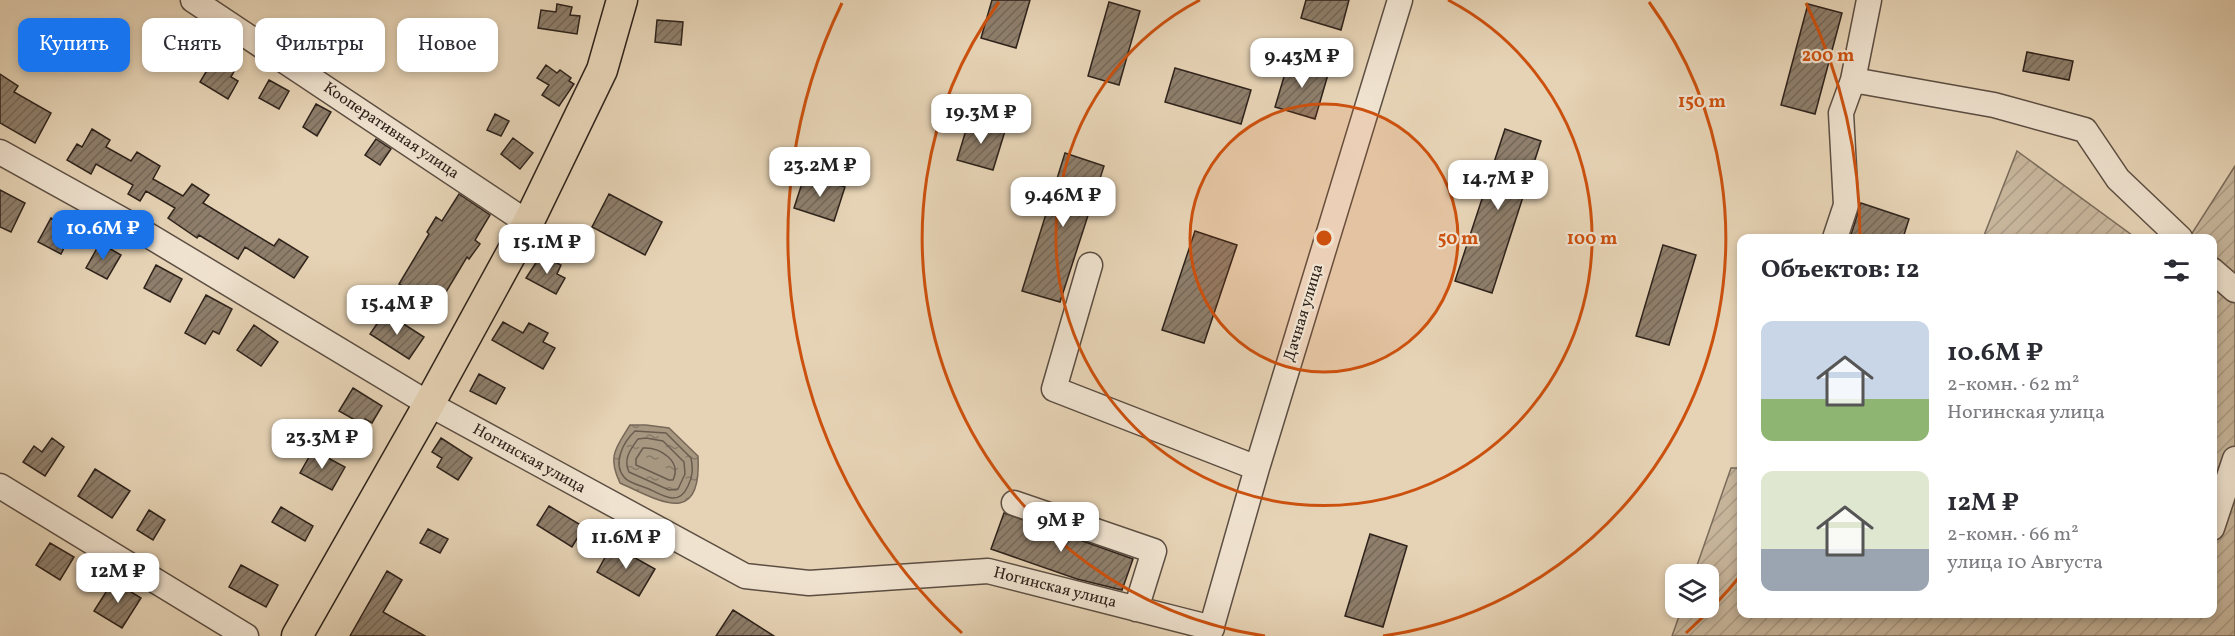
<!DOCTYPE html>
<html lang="ru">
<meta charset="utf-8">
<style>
:root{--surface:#fff;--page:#f7f7f7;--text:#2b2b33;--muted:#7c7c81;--accent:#1a73e8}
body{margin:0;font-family:Vollkorn,serif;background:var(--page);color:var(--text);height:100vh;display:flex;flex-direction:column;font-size:22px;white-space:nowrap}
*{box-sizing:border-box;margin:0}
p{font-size:20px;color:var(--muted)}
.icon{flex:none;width:33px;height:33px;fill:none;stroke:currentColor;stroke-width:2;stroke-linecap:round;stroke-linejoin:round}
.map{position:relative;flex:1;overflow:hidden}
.drawer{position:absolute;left:1737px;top:234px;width:480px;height:384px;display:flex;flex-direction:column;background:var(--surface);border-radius:12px;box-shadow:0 3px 9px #0003}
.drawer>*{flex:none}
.banner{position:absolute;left:18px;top:18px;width:570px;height:54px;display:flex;gap:12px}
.controls{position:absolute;left:1665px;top:564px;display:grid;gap:12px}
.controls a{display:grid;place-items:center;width:54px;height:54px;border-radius:12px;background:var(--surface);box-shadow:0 3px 9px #0003;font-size:30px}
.price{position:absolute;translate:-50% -51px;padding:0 14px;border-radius:12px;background:#fff;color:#222;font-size:20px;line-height:39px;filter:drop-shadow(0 2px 3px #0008)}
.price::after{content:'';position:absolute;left:50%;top:36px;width:18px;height:14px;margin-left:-9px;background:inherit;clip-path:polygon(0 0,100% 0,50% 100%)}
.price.active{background:var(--accent);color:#fff}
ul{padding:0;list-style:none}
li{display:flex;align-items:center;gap:18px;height:150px;padding:0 24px}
li span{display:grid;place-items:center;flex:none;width:168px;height:120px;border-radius:12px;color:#555}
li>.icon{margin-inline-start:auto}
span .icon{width:72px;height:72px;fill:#fffc;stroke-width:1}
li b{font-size:26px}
h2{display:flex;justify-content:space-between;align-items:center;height:72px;padding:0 24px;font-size:26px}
.chip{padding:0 21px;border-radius:12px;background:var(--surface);box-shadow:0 3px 9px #0003;font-size:21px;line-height:54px}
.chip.active{background:var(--accent);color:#fff}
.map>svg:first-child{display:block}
.garden{fill:url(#garden-furrows);stroke:#7a6c5b;stroke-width:1.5}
.water{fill:url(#water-ripples);stroke:#776858;stroke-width:1.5}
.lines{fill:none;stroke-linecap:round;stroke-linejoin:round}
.shore{stroke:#6a5c4e;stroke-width:1.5}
.building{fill:url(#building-hatch);stroke:#2e221b;stroke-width:1.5}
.minor-casing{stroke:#5c4e42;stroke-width:27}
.major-casing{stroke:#2e221b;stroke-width:33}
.minor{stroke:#efe2cf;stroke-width:24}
.major{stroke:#e6d3b5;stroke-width:30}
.ring{fill:none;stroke:#cc510e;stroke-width:3}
.labels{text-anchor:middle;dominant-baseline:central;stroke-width:4.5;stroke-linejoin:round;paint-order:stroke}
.street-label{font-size:16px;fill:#2e221b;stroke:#efe2cf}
.centre{fill:#cc510e;stroke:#efe2cf;stroke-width:3}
.ring-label{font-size:18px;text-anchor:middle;font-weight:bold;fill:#cc510e;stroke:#efe2cf;stroke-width:4.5;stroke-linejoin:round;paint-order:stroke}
</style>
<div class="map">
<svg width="2235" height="636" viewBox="0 0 2235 636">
<defs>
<pattern id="garden-furrows" width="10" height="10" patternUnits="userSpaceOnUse" patternTransform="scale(1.5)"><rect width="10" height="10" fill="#c7b59b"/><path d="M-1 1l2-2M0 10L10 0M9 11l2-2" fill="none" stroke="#ab9b85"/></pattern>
<pattern id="water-ripples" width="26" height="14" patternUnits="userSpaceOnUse" patternTransform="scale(1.5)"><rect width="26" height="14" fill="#a79781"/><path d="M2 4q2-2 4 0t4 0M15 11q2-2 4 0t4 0" fill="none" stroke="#887b69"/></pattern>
<pattern id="building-hatch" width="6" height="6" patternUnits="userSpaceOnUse" patternTransform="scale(1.5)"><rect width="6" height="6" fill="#8e7e6b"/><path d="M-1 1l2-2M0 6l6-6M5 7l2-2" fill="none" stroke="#746757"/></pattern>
</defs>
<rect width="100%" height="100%" fill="#e6d3b5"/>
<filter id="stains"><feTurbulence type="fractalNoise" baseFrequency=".00333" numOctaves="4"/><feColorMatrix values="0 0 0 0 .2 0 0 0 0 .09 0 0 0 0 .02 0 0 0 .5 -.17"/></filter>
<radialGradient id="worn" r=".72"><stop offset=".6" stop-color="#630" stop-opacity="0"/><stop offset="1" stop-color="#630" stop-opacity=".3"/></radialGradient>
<!-- garden -->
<path class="garden" d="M2017,151L2136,238H1983Z
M2235,166V636H1672L1682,608H1708V574H1694L1731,468H1741L1742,614H2212V238H2189Z"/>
<!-- water -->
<path class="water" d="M630,425H646L669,428L698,456C702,528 660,501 620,483C607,456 616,448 630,425Z"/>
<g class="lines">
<!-- shore -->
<path class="shore" d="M635,431L666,433L691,458C693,469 693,476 688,486C679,506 665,497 649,489C642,486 628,483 624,477C612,463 624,441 635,431Z
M646,438L663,441L684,462L685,474L678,489L669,490L629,472C623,459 630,450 638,439Z
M643,448C660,447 682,461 673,480H669L636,465V459Z"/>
</g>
<!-- building -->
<path class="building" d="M992,0H1030L1016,48L981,38Z
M1306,0H1349L1341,30L1301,18Z
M1109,2L1140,11L1119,85L1088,76Z
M557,4L572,7L570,15L580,16L577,34L538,28L541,10L556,12Z
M1808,4L1842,13L1815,114L1781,105Z
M657,20L683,22L681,45L655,42Z
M2027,52L2073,61L2069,80L2023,71Z
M225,53L240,61L231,77L238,81L228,99L200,82L213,60L219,64Z
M1289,60L1329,71L1315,119L1275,107Z
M546,65L557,73L560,70L571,78L569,81L574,84L559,106L542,95L549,85L537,78Z
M1175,68L1251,90L1241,124L1165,102Z
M0,74L18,86L14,92L51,113L35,143L0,123Z
M269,80L289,91L279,109L259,98Z
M316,104L331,112L317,136L303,127Z
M495,114L509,121L501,136L487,130Z
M969,120L1005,131L993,170L957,160Z
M92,129L110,140L106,147L131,161L137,152L160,166L153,179L183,196L192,184L209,195L203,203L274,246L279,239L308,257L294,278L245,247L238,259L199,235L197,238L168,218L175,208L146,191L140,201L128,194L133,185L96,164L91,174L67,160L77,144L82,147Z
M1505,129L1541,141L1492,293L1455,281Z
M513,138L533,153L520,169L501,154Z
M376,139L391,149L380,165L365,155Z
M1065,153L1104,166L1060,302L1022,291Z
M805,174L845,187L834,221L794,208Z
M0,190L25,203L11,232L0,227Z
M459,194L490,215L475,240L480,244L469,259L467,257L437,307L399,284L429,234L427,232L436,217L442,221Z
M609,194L662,222L645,255L592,227Z
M1861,203L1909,219L1903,238H1850Z
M51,218L73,230L61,254L38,242Z
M1195,231L1237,245L1204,343L1162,330Z
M100,243L121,255L107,279L86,268Z
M1663,245L1696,255L1669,345L1636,336Z
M541,255L561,265L557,274L565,278L556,294L526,278Z
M156,265L182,279L170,302L144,288Z
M206,295L232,309L219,334L213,331L205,344L185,333Z
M385,312L424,337L409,359L370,334Z
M503,322L523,333L529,323L548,333L543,342L555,348L543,369L492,340Z
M254,325L278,342L261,366L237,350Z
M479,374L505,388L496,404L470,391Z
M353,388L382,406L372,423L365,419L362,424L339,411Z
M52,438L64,447L45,476L23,462L34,446L42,452Z
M441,438L472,458L458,480L437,467L442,458L432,452Z
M313,450L345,467L332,490L300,473Z
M95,469L130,491L112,518L78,496Z
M549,506L584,527L572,547L537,525Z
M281,507L313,526L305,541L272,522Z
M149,510L165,520L153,540L137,530Z
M1004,513L1133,559L1122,590L1077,579L991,549Z
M428,529L448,539L440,553L420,543Z
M1370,534L1407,546L1383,627L1345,616Z
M50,543L74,557L60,580L36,565Z
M612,545L655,569L639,596L597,572Z
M241,565L278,585L266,607L229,587Z
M387,571L402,580L383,612L425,636H350Z
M113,581L141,598L122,628L94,611Z
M733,610L774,636H716Z"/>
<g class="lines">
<!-- minor casing -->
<g class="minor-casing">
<path id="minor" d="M193,0L528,223
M1853,80L1994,105L2085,130L2118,179L2180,238
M0,152L128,223L429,404L745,576L809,583L988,571L1212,628
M1835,238L1846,205L1841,113L1853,80L1869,0
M1090,265L1054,389L1257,468
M2212,270L2235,290
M0,486L246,636
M1014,503L1154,551L1136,609
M2212,528L2235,459
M1209,636L1257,468L1400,0"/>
</g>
<!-- major casing -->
<g class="major-casing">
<path id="major" d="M297,636L429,404L528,223L602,70L622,0"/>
</g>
<!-- minor -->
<use href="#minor" class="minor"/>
<!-- major -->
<use href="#major" class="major"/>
</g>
<!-- distance rings -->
<circle cx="1324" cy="238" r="134" fill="#cc510e" fill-opacity=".12"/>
<g class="ring">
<circle cx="1324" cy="238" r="134"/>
<path d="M1448 0A268 268 0 1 1 1200 0"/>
<path d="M1265 636A402 402 0 0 1 999 2M1649 2A402 402 0 0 1 1383 636"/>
<path d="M1741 575A536 536 0 0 1 1686 633M962 633A536 536 0 0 1 842 3M1806 3A536 536 0 0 1 1860 238"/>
</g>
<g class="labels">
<!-- street labels -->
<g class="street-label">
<text transform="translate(391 131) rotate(34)">Кооперативная улица</text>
<text transform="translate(1304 313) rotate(-73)">Дачная улица</text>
<text transform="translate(529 459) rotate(29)">Ногинская улица</text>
<text transform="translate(1055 588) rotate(14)">Ногинская улица</text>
</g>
</g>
<circle cx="1324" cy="238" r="9" class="centre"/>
<g class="ring-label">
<text x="1828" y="61">200 m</text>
<text x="1702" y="107">150 m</text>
<text x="1458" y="244">50 m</text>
<text x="1592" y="244">100 m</text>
</g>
<rect width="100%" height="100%" filter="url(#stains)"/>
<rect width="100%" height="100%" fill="url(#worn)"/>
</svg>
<div class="controls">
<a><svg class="icon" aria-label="layers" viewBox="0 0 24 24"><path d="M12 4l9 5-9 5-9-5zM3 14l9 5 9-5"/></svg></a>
</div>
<b class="price" style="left:1302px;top:89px">9.43M ₽</b>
<b class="price" style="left:981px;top:145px">19.3M ₽</b>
<b class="price" style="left:820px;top:198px">23.2M ₽</b>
<b class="price" style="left:1498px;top:211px">14.7M ₽</b>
<b class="price" style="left:1063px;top:228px">9.46M ₽</b>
<b class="price active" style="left:103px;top:261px">10.6M ₽</b>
<b class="price" style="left:547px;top:275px">15.1M ₽</b>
<b class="price" style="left:397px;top:336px">15.4M ₽</b>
<b class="price" style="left:322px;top:470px">23.3M ₽</b>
<b class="price" style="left:1061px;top:553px">9M ₽</b>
<b class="price" style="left:626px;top:570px">11.6M ₽</b>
<b class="price" style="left:118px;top:604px">12M ₽</b>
<div class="banner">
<a class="chip active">Купить</a>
<a class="chip">Снять</a>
<a class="chip">Фильтры</a>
<a class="chip">Новое</a>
</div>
<section class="drawer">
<h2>Объектов: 12<svg class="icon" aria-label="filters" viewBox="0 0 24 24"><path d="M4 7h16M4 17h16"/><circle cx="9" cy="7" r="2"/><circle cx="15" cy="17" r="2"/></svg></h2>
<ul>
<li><span style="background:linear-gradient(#c9d6e8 65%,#8fb573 0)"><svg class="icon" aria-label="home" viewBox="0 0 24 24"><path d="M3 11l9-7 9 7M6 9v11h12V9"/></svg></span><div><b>10.6M ₽</b><p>2-комн. · 62 m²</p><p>Ногинская улица</p></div></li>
<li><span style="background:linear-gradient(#dfe7d0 65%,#9aa5b1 0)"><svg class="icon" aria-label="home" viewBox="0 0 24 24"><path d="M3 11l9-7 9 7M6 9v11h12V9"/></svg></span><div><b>12M ₽</b><p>2-комн. · 66 m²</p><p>улица 10 Августа</p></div></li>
</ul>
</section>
</div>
